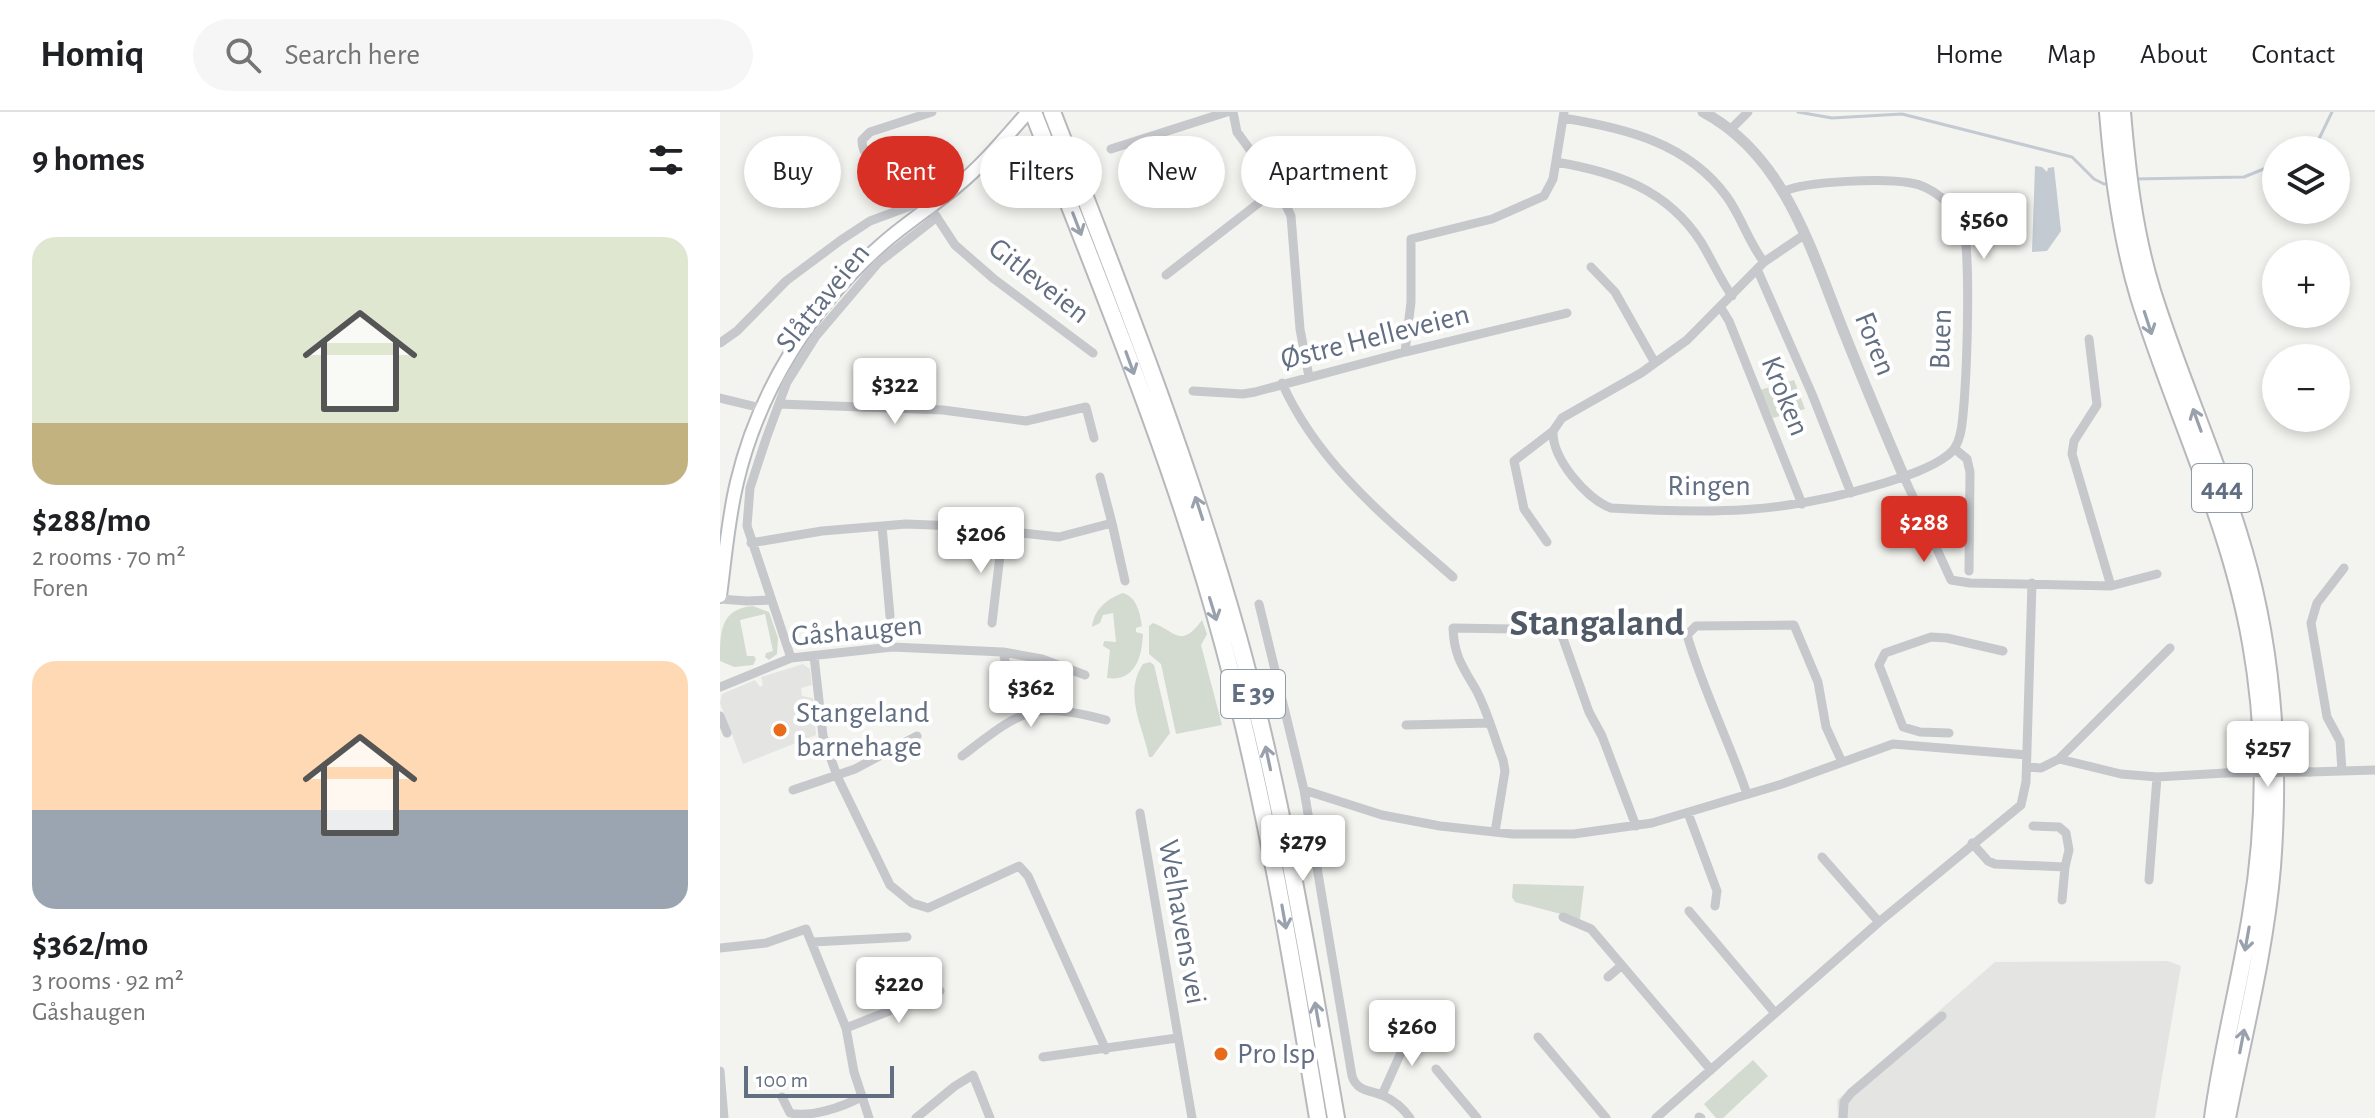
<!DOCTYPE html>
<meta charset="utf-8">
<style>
:root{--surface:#fff;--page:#f6f6f6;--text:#202124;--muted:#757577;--line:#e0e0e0;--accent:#d93025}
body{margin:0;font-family:"Alegreya Sans",sans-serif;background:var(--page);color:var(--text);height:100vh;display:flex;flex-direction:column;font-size:30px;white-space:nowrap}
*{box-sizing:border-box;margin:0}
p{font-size:26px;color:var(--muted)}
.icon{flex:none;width:44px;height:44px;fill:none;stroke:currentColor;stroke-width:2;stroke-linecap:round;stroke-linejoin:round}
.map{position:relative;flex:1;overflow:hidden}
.side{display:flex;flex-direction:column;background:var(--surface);width:720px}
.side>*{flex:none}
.banner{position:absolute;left:24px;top:24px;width:760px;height:72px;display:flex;gap:16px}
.fabs{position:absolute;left:1542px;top:24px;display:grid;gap:16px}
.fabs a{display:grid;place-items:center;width:88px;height:88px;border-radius:50%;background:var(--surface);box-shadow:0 4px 12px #0003;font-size:40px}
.scale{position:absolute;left:24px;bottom:20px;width:150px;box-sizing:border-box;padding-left:8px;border:4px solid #626e81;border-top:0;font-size:22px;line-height:28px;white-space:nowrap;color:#626e81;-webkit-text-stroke:6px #fff;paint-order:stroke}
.price{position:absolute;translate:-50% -68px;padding:0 18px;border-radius:8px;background:#fff;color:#222;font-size:26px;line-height:52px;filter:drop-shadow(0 2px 4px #0008)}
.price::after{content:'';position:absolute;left:50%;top:48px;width:24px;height:18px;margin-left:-12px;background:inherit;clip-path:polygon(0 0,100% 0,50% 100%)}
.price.on{background:var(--accent);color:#fff}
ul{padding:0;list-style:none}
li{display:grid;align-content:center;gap:16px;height:424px;padding:0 32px}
li span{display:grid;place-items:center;height:248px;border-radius:24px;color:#555}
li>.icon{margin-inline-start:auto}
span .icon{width:144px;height:144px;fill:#fffc;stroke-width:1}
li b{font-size:34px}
h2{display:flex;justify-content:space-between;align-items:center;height:96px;padding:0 32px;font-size:34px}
.chip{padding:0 28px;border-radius:36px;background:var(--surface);box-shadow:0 4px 12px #0003;font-size:28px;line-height:72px}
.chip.on{background:var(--accent);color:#fff}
header{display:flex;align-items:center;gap:48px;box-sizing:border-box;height:112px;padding:0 40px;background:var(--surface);border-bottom:2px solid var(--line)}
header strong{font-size:38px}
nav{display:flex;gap:44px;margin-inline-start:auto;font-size:28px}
.search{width:560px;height:72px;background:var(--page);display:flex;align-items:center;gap:20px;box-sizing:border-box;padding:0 28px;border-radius:44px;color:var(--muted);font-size:30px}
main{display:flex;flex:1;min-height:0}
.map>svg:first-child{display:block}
.built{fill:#e4e4e3}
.green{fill:#d3dbd0}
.water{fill:#c3cad1}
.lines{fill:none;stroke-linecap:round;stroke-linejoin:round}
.stream{stroke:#c3cad1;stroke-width:3}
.secondary-casing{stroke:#b6b9be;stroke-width:16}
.trunk-casing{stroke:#b6b8bb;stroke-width:20}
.motorway-casing{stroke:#b6b8bb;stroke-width:20}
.minor{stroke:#c6c8cc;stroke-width:9}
.tertiary{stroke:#c6c8cc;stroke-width:11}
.secondary{stroke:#fff;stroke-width:12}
.trunk{stroke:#fff;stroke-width:16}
.motorway{stroke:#fff;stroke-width:16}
.minor-bridge{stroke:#c6c8cc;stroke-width:9}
.oneway{stroke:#99a1ad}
.poi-dot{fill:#e86b1b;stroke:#fff;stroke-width:3}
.labels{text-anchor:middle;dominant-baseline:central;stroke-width:8;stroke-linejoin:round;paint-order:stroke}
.shield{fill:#fff;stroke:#919aa7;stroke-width:2}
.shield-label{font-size:28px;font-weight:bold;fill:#626e81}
.street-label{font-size:30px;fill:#626e81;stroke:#fff}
.poi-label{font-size:30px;fill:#626e81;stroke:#fff;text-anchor:start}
.district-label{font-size:38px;font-weight:bold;fill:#505966;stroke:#fff}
</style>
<header>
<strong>Homiq</strong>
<div class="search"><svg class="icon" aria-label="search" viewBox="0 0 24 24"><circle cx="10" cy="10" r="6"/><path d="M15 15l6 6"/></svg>Search here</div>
<nav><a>Home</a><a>Map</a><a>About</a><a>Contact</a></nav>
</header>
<main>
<section class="side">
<h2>9 homes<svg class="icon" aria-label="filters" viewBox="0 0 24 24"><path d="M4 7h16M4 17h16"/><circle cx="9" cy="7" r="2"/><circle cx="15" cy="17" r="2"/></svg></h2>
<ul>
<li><span style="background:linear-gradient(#dfe7d0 75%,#c2b280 0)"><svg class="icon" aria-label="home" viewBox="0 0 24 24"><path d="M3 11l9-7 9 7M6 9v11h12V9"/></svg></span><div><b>$288/mo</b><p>2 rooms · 70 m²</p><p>Foren</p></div></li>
<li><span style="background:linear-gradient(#ffd9b3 60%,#9aa5b1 0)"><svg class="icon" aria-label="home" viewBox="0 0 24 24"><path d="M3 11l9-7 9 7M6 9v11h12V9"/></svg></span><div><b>$362/mo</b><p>3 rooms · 92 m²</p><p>Gåshaugen</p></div></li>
</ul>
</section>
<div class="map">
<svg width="1655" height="1006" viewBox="0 0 1655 1006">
<rect width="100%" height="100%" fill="#f3f4ef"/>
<!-- built -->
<path class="built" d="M83,552L90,557L92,573L81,576L82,584L93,586L96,623L23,652L0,591L2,582L35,568L40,575L43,573L41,565Z
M1448,849L1461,854L1435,1006H1118L1117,988L1275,850Z"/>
<!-- green -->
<path class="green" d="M1074,268L1085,297L1053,306L1040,278Z
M403,481C417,485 420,501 422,514L416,516V520L423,522C422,545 415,570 387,566L390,538L383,534L384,529L396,530L393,501L383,503L380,511L372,515C374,498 386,487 403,481Z
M33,494L49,500L58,526L57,542L49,548L45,545L46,541L53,539L45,502L20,508L27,544H34L36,547L33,553L14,555L0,549C0,520 0,497 33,494Z
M482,508L487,522L481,533L502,613L456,622L441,552L429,542V514L433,511C457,520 460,537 482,508Z
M430,550L434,553L450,621L432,645H429C423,614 403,582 423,552Z
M793,772L864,774L860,807L795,790L792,785Z
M1033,948L1048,964L1003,1006H996L984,992Z"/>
<!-- water -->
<path class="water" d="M1315,54L1322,55L1327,60L1328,56L1334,55L1341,119L1327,139L1312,140Z"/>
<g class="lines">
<!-- stream -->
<path class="stream" d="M1078,0L1112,6L1182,2L1352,45L1374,67L1384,72L1391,71
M1587,38L1597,31L1612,0
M1414,67L1524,65L1556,52"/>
<!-- secondary casing -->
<g class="secondary-casing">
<path id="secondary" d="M0,484C5,446 8,407 17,370C38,280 91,195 160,134C184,112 212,95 237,74C264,52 285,26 308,0"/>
</g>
<!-- trunk casing -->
<g class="trunk-casing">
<path id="trunk" d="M1388,0C1393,63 1401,125 1419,185C1455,301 1510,411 1531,531C1547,621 1546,714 1531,803C1520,871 1502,938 1493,1006
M1402,0C1407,60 1414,121 1432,179C1463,279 1510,375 1534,478C1555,569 1559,662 1552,755C1545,839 1523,923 1507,1006"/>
</g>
<!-- motorway casing -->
<g class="motorway-casing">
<path id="motorway" d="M313,0C381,175 454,349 503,531C545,687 572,847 598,1006
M332,0C399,173 468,346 518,525C562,683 588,845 616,1006"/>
</g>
<!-- minor -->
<path class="minor" d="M513,0L517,20L558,76L571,104L580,217L589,265
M843,6C905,16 968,31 1007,85C1022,106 1029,131 1044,150
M1011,17L1028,0
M391,37L507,0
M836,50C895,60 947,77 981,130C992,148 1000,167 1012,184
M214,101L235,133L274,167L373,241
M871,155L895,180L935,251
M1037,157L1092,282L1131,381
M446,163L558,76
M1001,196L1009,209L1082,392
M1369,227L1377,293L1354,329L1352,342L1391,474
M0,231L17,219L66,169L121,128L150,109L193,93C190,88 187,81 183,76C171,61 141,50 142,28L150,20L212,0
M685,240L691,190V127L772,107L824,84L833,67L844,0
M562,271C598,352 668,408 733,465
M473,279L523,282L535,280L685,240L847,201
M0,286L41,296
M59,292L223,298L306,309L366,295L374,326
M833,319C832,346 866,387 891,396C991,402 1064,402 1161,372C1183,365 1210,357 1228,343C1235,338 1238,331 1240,323C1247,298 1252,130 1242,111C1233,92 1211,74 1191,71C1163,66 1089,69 1064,79
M1235,337L1247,347L1250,360L1249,459
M380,365L392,411
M1184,365L1231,468L1250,471L1391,474L1437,462
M162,414L170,504
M827,430L804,397L794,349L833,319L842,306L921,261L967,228L1044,150L1084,123
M31,431L102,419L186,412L237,414L339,425L392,411L405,469
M0,487L27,489L51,488
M539,492L584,678L632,964C637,980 651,978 664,984C675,989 683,996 690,1006
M272,511L283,418
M283,540L289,565L302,601
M94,544L103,624L117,664L170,773L192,791L208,796L299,754L308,764L386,938
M71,546L27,414L30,376L46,327L67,270L96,224L158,151L217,105
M0,575L71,546L172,535L283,540L322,547L365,563
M0,604L7,621
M686,613L769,611
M1229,621L1200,620L1183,615L1159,553L1165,541L1211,525L1227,526L1283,539
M242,644C301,599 311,588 386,608
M1339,647L1401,662L1437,665L1505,661
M1307,655L1321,656L1339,647L1450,536
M1622,659L1620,629L1607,605L1591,511L1597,491L1624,456
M1590,660L1655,658
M73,678L135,657L197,624
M584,678L662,703L720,714L793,722H854L932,711L1062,672L1173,632L1307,643
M1027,682C1009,629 983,578 967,523L976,514L1074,513L1098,570L1106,615L1122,650
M420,701L472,1006
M968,701L997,779L995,794
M775,720L785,659L783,648C774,625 767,597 755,576C742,554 734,543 733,516L840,518L869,600L882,624L916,714
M1252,731L1268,749L1275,752L1345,755L1349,738L1346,721L1339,715L1313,714
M1102,745L1159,810
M1429,768L1437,665
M1342,788L1345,755
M969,799L1055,901
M843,805L871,817L991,958
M93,830L187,825
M0,836L46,831L86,817L126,916L134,960L149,1006
M888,865L901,854
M126,916L220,879
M818,925L886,1006
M323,945L457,926
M716,957L757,1006
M0,959L4,1006
M662,983L692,916
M62,985L70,1001C90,1006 123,995 141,985
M979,1005L981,1006
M196,1006L235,974L253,963L270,1006
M936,1006L1159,810L1301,693L1306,670L1312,471
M1123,1006L1124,990L1131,981L1222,904"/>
<!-- tertiary -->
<path class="tertiary" d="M983,0C1066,44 1092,141 1125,223C1144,271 1164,318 1184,365"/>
<!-- secondary -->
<use href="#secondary" class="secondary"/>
<!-- trunk -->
<use href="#trunk" class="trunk"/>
<!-- motorway -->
<use href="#motorway" class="motorway"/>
<!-- minor-bridge -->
<path class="minor-bridge" d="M1505,661L1590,660"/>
</g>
<!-- one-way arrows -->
<defs><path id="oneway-shaft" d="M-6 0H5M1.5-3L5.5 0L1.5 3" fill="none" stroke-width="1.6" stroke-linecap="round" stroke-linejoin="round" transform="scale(2)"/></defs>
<g class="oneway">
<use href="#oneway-shaft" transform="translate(357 112) rotate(69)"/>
<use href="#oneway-shaft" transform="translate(1428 211) rotate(72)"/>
<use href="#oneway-shaft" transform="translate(410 251) rotate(70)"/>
<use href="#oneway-shaft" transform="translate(1477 308) rotate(-110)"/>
<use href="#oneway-shaft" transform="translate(479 396) rotate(-108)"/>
<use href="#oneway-shaft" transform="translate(493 497) rotate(73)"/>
<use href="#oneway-shaft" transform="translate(548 646) rotate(-102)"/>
<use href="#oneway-shaft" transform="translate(564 805) rotate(80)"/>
<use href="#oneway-shaft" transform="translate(1527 827) rotate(100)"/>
<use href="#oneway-shaft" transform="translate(597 902) rotate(-100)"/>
<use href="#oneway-shaft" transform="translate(1522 929) rotate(-79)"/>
</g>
<!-- markers -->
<g class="poi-dot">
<circle cx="60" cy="618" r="8"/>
<circle cx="501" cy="942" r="8"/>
</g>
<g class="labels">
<!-- shield labels -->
<g class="shield">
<rect x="1472" y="352" width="60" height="48" rx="6"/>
<rect x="501" y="558" width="64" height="48" rx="6"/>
</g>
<g class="shield-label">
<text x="1502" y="376">444</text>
<text x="533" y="582">E 39</text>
</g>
<!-- street labels -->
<g class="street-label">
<text transform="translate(319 169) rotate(38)">Gitleveien</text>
<text transform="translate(103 186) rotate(-51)">Slåttaveien</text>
<text transform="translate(655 225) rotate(-14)">Østre Helleveien</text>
<text transform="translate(1221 227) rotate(-88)">Buen</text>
<text transform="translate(1155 232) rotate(68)">Foren</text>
<text transform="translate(1065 284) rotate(68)">Kroken</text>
<text x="989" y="374">Ringen</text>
<text transform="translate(137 519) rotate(-5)">Gåshaugen</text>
<text transform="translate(462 810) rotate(80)">Welhavens vei</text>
</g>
<!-- poi labels -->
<g class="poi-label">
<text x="76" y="601">Stangeland<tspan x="76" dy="34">barnehage</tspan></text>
<text x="517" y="942">Pro Isp</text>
</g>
<!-- district labels -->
<g class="district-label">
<text x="877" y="512">Stangaland</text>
</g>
</g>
</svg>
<div class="fabs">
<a><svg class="icon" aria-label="layers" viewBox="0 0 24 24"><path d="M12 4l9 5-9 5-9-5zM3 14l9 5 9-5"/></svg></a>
<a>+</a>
<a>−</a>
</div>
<div class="scale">100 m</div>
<b class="price" style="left:1264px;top:149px">$560</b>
<b class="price" style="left:175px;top:314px">$322</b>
<b class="price on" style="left:1204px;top:452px">$288</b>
<b class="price" style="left:261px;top:463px">$206</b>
<b class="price" style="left:311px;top:617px">$362</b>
<b class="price" style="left:1548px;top:677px">$257</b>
<b class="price" style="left:583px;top:771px">$279</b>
<b class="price" style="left:179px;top:913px">$220</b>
<b class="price" style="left:692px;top:956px">$260</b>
<div class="banner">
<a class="chip">Buy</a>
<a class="chip on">Rent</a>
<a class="chip">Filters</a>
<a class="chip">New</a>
<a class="chip">Apartment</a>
</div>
</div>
</main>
